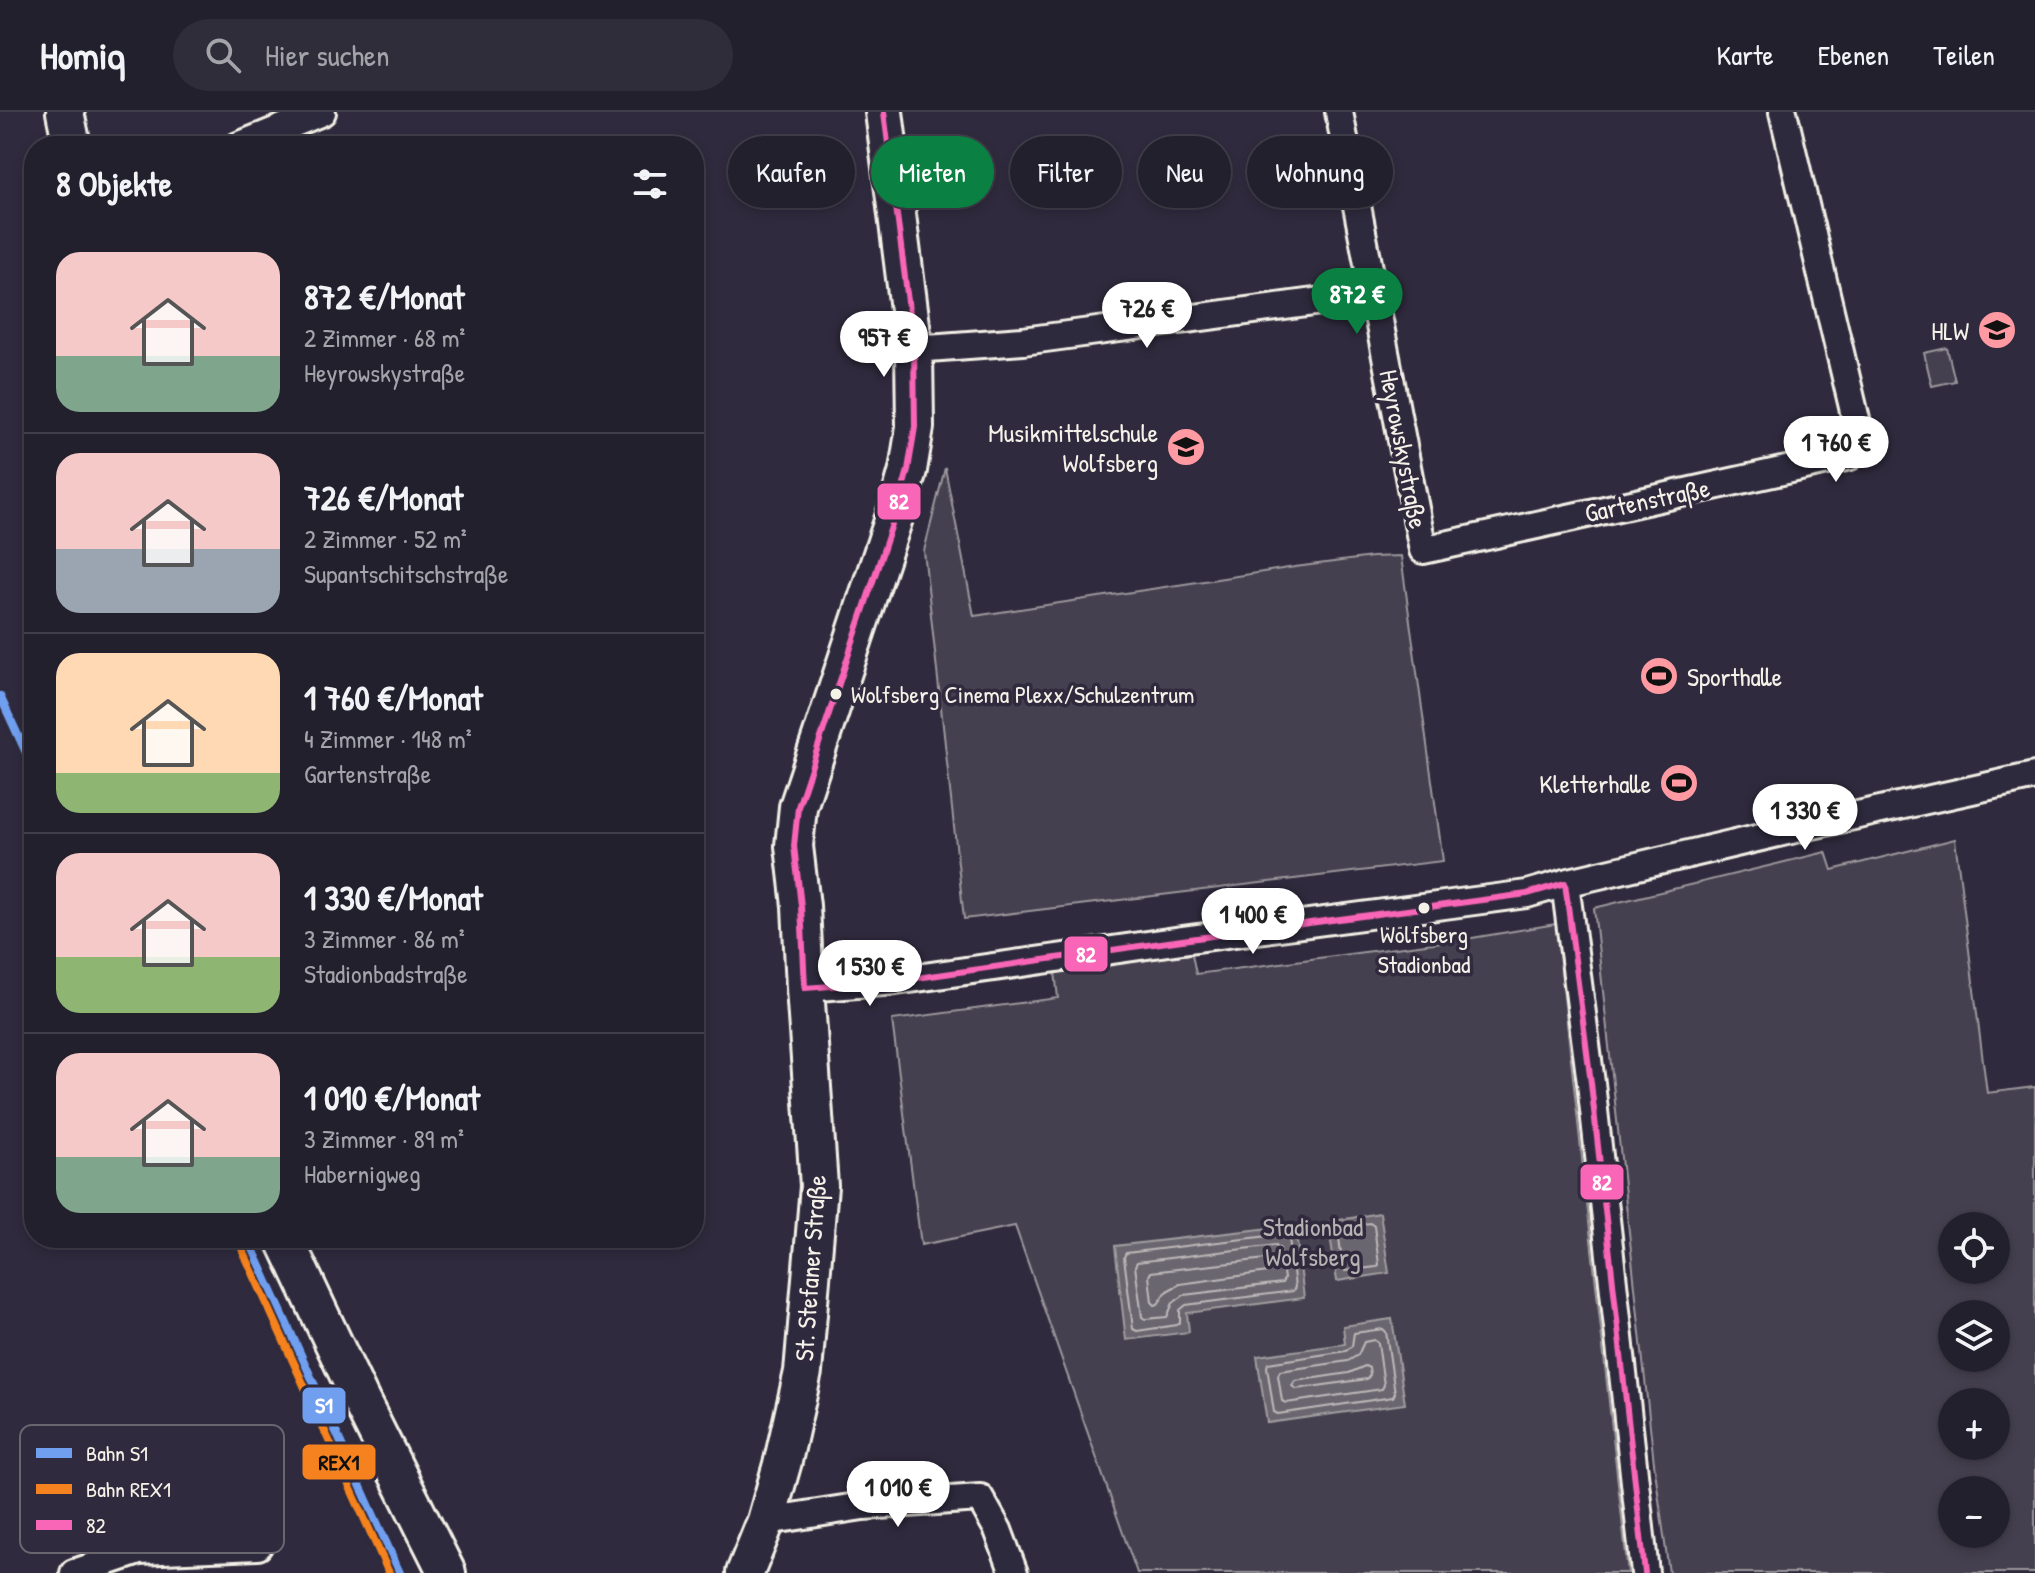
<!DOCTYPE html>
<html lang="de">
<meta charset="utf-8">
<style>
:root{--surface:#23202e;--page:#2f2d3a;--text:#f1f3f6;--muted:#a3a3aa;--line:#403e4a;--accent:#0b8043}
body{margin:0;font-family:"Patrick Hand",sans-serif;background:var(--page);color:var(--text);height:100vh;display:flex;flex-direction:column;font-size:30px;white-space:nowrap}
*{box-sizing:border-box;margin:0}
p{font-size:26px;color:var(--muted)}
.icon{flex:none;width:44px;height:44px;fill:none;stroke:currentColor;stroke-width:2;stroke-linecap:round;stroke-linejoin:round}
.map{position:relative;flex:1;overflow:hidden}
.side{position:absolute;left:24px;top:24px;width:680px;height:1112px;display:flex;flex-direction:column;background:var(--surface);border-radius:32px;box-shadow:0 4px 12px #0003,0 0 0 2px var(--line)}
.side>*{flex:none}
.guide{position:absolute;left:728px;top:24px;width:760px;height:72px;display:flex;gap:16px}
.controls{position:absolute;left:1938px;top:1100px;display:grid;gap:16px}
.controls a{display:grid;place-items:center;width:72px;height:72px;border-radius:50%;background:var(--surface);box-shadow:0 4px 12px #0003,0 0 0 2px var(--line);font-size:40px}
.price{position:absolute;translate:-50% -68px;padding:0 18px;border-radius:28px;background:#fff;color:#222;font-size:26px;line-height:52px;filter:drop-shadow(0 2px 4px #0008)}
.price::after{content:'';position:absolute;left:50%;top:48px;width:24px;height:18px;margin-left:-12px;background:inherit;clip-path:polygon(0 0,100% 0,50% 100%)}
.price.current{background:var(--accent);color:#fff}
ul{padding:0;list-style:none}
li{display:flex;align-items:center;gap:24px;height:200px;padding:0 32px}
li+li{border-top:2px solid var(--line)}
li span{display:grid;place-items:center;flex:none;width:224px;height:160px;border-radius:24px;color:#555}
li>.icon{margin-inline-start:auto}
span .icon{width:96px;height:96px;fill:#fffc;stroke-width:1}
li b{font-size:34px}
h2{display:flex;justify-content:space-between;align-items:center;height:96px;padding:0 32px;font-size:34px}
.tag{padding:0 28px;border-radius:36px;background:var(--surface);box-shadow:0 4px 12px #0003,0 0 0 2px var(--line);font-size:28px;line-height:72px}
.tag.current{background:var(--accent);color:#fff}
header{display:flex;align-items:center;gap:48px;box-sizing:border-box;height:112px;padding:0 40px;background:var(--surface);border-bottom:2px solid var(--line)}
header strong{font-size:38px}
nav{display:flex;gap:44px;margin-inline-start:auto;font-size:28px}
.search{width:560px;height:72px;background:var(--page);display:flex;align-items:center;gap:20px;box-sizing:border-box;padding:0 28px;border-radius:44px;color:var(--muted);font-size:30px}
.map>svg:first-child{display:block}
.green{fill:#454050;stroke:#9c989c;stroke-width:2;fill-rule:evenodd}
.water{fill:#6a6670;stroke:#a19ea0;stroke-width:2}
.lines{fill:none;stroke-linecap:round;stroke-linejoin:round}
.shore{stroke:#bdb9b8;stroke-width:2}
.street-casing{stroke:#f4f1e8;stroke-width:32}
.secondary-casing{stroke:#f4f1e8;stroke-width:42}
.street{stroke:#2f2a3d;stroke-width:26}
.secondary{stroke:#2f2a3d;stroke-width:36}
.bus-1-casing{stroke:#2f2a3d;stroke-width:12}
.bus-1{stroke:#fa66b7;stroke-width:6}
.rail-1-casing{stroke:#2f2a3d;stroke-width:14}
.rail-2-casing{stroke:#2f2a3d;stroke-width:14}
.rail-1{stroke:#709ff0;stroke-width:8}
.rail-2{stroke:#f5821f;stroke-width:8}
.bus-dot{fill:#f4f1e8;stroke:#2f2a3d;stroke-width:3}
.labels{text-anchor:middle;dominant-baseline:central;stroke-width:7;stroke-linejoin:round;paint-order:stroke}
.bus-label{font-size:24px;fill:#f4f1e8;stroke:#2f2a3d;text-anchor:start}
.poi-label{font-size:26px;fill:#f4f1e8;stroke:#2f2a3d;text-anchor:end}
.street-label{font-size:26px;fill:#f4f1e8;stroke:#2f2a3d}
.park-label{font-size:26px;fill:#b7b3b3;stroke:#2f2a3d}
.key{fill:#2f2a3d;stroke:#6a6670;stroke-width:2}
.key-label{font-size:22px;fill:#f4f1e8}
.line-badge{stroke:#2f2a3d;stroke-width:3}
.badge-label{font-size:22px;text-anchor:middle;font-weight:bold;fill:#fff}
.pale-badge-label{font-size:22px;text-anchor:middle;font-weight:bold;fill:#111}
</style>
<header>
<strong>Homiq</strong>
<div class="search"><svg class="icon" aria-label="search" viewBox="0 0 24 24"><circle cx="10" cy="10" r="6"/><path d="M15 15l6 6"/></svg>Hier suchen</div>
<nav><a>Karte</a><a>Ebenen</a><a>Teilen</a></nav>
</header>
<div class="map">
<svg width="2035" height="1461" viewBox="0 0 2035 1461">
<rect width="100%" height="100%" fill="#2f2a3d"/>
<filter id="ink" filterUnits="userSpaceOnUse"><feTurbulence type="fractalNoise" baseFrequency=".0125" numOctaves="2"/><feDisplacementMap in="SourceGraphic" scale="16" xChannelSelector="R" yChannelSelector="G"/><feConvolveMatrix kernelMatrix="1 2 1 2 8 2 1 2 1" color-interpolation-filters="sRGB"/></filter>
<g filter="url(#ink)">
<!-- green -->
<path class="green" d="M1947,236L1955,269L1932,274L1924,241Z
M945,356L974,504L1295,455L1372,445L1401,444L1443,749L964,807L924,439Z
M1955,727L1987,981L2035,975V1461H1669L1654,1351L1594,796L1826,740L1832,758ZM1996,1114V1158H1952V1114ZM1952,1202H1996V1246H1952ZM1996,1290V1334H1952V1290ZM1996,1378V1422H1952V1378Z
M1556,812L1628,1461H1137L1015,1114L921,1133L892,908L1058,886L1055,860L1192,842L1196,862L1472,826Z"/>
<!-- water -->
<path class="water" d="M1380,1101L1389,1161L1337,1169L1328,1110Z
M1295,1113L1304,1186L1187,1201L1189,1220L1126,1228L1115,1134Z
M1392,1207L1405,1292L1267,1311L1257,1244L1345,1232L1343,1214Z"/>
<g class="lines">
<!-- shore -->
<path class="shore" d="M1370,1111L1374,1114L1379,1153L1376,1155L1345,1159L1343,1156L1338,1118L1340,1116Z
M1285,1122L1289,1126L1295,1175L1293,1179L1186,1193L1180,1198V1211L1177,1213L1137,1219L1133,1217L1124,1145L1126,1141Z
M1276,1133L1280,1137L1284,1167L1282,1171L1184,1183L1173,1191L1167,1205L1145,1207L1142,1205L1135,1154L1137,1150Z
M1266,1147L1269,1149L1270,1156L1268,1160L1180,1172L1167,1179L1158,1192L1155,1193L1152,1190L1149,1164L1151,1160Z
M1383,1217L1386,1220L1395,1281L1393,1285L1278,1302L1274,1300L1267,1255L1268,1251L1346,1239L1352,1234L1354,1221Z
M1374,1228L1378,1231L1384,1273L1382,1277L1286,1291L1282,1289L1278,1263L1280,1259L1348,1249L1358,1243L1364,1230Z
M1365,1254L1369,1256L1370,1263L1367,1267L1296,1277L1292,1274L1295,1269L1349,1261Z"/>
<!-- street casing -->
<g class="street-casing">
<path id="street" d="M1339,0L1423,438L1850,344L1862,333L1783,0
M238,34L322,0
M914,237L1023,229L1374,182
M1565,771L1591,971L1645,1461
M805,876L896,869L1182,828L1527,782L1565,771L1808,714L2035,664
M766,1409L863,1394L980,1386L998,1418L1014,1461
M74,1461L139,1439L258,1434"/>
</g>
<!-- secondary casing -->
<g class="secondary-casing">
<path id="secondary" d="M65,0L72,34
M284,1126L359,1285L447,1461
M745,1461L766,1409L783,1349L803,1260L819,1074L805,876L801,794L794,734L798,695L898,394L908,358L915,315L914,237L884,0"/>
</g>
<!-- street -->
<use href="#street" class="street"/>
<!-- secondary -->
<use href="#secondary" class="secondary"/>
<!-- bus-1 casing -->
<g class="bus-1-casing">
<path id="bus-1" d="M884,0L914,237L915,315L908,358L898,394L798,695L794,734L801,794L805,876L896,869L1182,828L1527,782L1565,771L1591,971L1645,1461"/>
</g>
<!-- bus-1 -->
<use href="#bus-1" class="bus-1"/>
<!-- rail-1 casing -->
<g class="rail-1-casing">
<path id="rail-1" d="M0,584L34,658
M248,1126L400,1461"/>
</g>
<!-- rail-2 casing -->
<g class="rail-2-casing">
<path id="rail-2" d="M239,1130L389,1461"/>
</g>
<!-- rail-1 -->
<use href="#rail-1" class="rail-1"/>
<!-- rail-2 -->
<use href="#rail-2" class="rail-2"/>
</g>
</g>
<!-- icons -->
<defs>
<g id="school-disc" transform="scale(2)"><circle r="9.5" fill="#ff9aa2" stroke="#2f2a3d"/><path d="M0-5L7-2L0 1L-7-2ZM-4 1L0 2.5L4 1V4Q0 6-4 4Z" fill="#111"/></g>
<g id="stadium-disc" transform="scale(2)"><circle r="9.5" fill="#ff9aa2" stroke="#2f2a3d"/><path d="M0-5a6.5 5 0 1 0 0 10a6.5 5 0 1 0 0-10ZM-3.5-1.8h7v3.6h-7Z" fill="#111"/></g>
</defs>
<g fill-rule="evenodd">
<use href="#school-disc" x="1997" y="218"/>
<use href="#school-disc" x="1186" y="335"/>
<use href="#stadium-disc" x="1659" y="564"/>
<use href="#stadium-disc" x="1679" y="671"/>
</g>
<!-- markers -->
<g class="bus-dot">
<circle cx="836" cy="582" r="7"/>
<circle cx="1424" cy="796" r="7"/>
</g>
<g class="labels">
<!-- bus labels -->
<g class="bus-label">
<text x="851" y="582">Wolfsberg Cinema Plexx/Schulzentrum</text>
<text x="1424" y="822" text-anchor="middle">Wolfsberg<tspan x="1424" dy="30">Stadionbad</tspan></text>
</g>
<!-- poi labels -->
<g class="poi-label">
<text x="1969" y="218">HLW</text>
<text x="1158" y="320">Musikmittelschule<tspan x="1158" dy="30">Wolfsberg</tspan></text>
<text x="1687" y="564" text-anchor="start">Sporthalle</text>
<text x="1651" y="671">Kletterhalle</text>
</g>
<!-- street labels -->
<g class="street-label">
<text transform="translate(1404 337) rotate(79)">Heyrowskystraße</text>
<text transform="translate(1647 388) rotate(-12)">Gartenstraße</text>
<text transform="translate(810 1156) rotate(-86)">St. Stefaner Straße</text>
</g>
<!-- park labels -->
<g class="park-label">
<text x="1313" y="1114">Stadionbad<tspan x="1313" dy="30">Wolfsberg</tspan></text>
</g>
</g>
<!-- legend -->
<rect x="20" y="1313" width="264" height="128" rx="12" class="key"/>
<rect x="36" y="1336" width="36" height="10" fill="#709ff0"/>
<rect x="36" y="1372" width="36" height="10" fill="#f5821f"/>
<rect x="36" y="1408" width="36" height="10" fill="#fa66b7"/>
<g class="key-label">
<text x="86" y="1349">Bahn S1</text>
<text x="86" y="1385">Bahn REX1</text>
<text x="86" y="1421">82</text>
</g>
<g class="line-badge">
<rect x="876" y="370" width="46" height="39" rx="8" fill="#fa66b7"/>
<rect x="1063" y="823" width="46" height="38" rx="8" fill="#fa66b7"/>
<rect x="1579" y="1051" width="46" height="38" rx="8" fill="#fa66b7"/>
<rect x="301" y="1274" width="46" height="39" rx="8" fill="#709ff0"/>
<rect x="301" y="1331" width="76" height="38" rx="8" fill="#f5821f"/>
</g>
<g class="badge-label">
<text x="899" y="397">82</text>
<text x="1086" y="850">82</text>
<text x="1602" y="1078">82</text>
<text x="324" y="1301">S1</text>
</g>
<g class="pale-badge-label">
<text x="339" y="1358">REX1</text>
</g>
</svg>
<div class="controls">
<a><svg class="icon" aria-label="locate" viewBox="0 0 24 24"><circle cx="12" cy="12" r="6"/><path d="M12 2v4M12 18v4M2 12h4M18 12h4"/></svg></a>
<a><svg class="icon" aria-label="layers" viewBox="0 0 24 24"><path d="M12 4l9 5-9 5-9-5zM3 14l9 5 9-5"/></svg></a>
<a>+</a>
<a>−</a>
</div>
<b class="price current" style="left:1357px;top:224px">872 €</b>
<b class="price" style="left:1147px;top:238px">726 €</b>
<b class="price" style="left:884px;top:267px">957 €</b>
<b class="price" style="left:1836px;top:372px">1 760 €</b>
<b class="price" style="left:1805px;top:740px">1 330 €</b>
<b class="price" style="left:1253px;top:844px">1 400 €</b>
<b class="price" style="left:870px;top:896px">1 530 €</b>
<b class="price" style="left:898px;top:1417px">1 010 €</b>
<div class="guide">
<a class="tag">Kaufen</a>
<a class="tag current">Mieten</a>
<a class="tag">Filter</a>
<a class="tag">Neu</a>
<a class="tag">Wohnung</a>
</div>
<section class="side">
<h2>8 Objekte<svg class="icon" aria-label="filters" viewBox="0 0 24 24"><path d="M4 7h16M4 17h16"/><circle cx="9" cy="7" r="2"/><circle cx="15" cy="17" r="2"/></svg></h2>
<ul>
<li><span style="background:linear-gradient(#f6c9c9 65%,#7fa58c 0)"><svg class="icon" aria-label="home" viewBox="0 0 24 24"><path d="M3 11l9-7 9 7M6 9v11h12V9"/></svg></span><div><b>872 €/Monat</b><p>2 Zimmer · 68 m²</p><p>Heyrowskystraße</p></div></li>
<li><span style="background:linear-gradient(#f6c9c9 60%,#9aa5b1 0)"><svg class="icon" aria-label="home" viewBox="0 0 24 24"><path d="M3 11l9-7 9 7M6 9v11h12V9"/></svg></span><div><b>726 €/Monat</b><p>2 Zimmer · 52 m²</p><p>Supantschitschstraße</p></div></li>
<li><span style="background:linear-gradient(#ffd9b3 75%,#8fb573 0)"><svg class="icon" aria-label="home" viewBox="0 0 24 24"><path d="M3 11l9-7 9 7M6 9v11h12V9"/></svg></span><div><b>1 760 €/Monat</b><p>4 Zimmer · 148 m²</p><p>Gartenstraße</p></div></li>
<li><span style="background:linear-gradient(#f6c9c9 65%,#8fb573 0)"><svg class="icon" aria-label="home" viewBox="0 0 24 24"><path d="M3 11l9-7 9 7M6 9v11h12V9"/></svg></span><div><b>1 330 €/Monat</b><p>3 Zimmer · 86 m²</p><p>Stadionbadstraße</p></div></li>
<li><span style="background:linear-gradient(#f6c9c9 65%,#7fa58c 0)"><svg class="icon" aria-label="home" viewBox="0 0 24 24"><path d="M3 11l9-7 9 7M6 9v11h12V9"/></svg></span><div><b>1 010 €/Monat</b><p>3 Zimmer · 89 m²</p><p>Habernigweg</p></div></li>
</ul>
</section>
</div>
